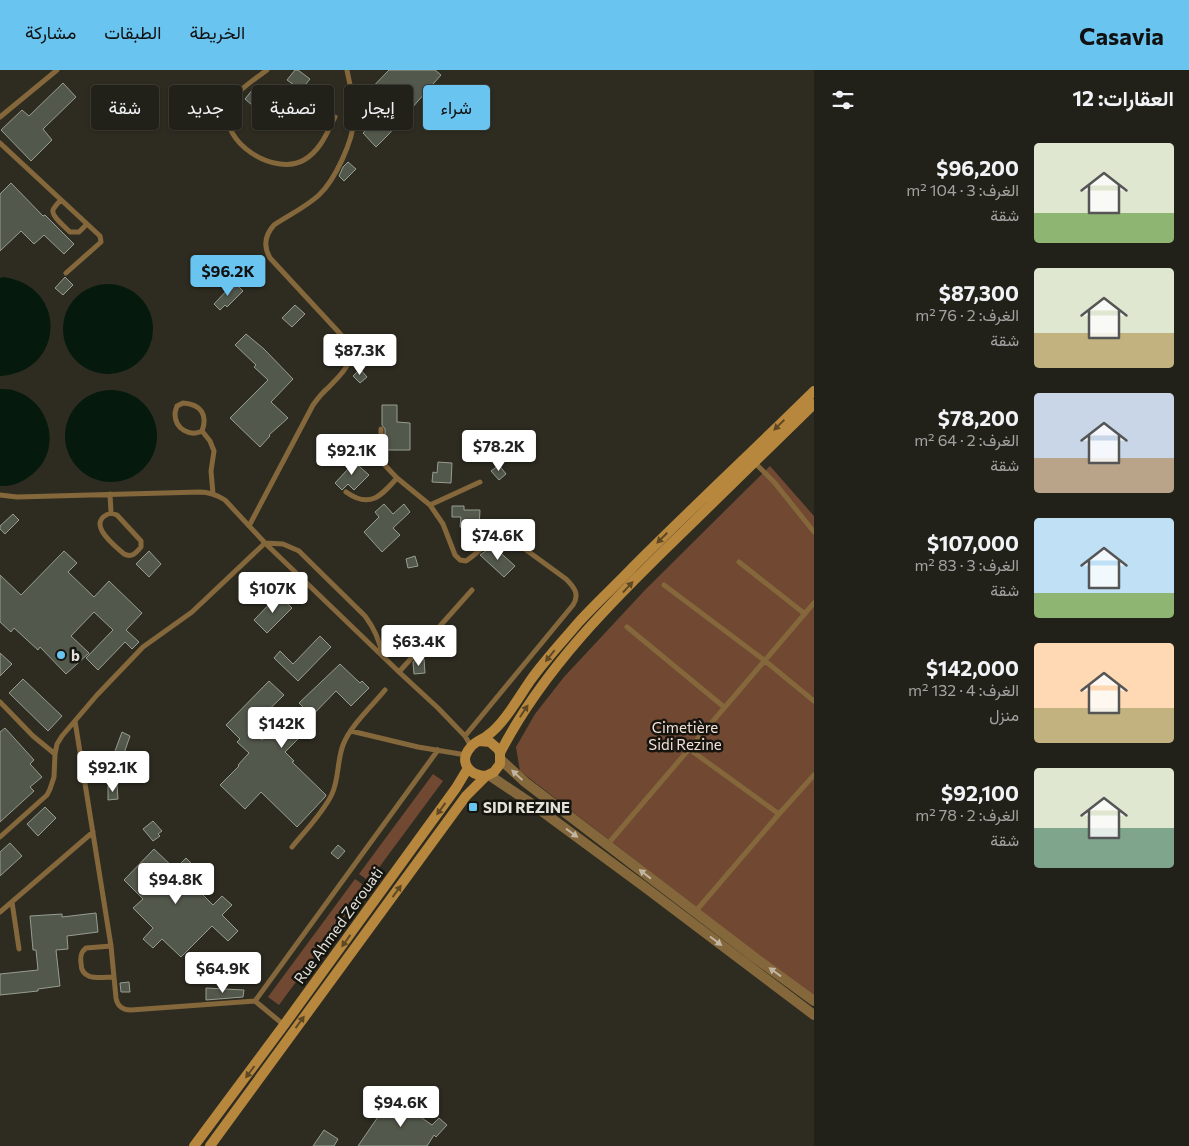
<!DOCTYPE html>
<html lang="ar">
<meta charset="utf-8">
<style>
:root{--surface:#222119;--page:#2a2922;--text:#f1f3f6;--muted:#a2a3a2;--line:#3f3e38;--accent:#69c4f0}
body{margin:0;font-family:Commissioner,Vazirmatn,sans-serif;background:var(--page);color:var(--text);direction:rtl;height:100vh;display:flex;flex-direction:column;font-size:19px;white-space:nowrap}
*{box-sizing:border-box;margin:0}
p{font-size:16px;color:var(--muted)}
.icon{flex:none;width:28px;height:28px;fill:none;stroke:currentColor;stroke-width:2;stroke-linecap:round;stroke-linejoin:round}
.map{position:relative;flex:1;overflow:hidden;direction:ltr}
.details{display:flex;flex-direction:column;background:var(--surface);width:375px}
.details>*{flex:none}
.hud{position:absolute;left:15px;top:15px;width:475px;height:45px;direction:rtl;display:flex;gap:10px}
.price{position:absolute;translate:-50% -42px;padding:0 11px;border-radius:5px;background:#fff;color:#222;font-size:16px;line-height:32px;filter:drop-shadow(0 1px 2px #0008)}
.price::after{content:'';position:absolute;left:50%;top:30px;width:15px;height:11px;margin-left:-8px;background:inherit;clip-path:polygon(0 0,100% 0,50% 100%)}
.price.on{background:var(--accent);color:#111}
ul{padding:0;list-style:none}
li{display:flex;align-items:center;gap:15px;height:125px;padding:0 15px}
li span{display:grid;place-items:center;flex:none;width:140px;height:100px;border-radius:5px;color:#555}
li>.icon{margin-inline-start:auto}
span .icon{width:60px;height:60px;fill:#fffc;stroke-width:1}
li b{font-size:21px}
h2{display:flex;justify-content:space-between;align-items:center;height:60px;padding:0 15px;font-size:21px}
.pill{padding:0 18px;border-radius:5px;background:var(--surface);box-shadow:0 1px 4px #0004,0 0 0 1px var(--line);font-size:18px;line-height:45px}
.pill.on{background:var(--accent);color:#111}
header{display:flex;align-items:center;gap:30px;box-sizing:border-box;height:70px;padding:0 25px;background:var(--accent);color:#111}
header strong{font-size:24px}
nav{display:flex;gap:28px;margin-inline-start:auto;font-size:18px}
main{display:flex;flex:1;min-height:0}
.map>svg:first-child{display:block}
.green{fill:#714832}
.water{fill:#051a0d}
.building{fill:#53584c;stroke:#989d91}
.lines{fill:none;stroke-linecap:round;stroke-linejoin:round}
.service{stroke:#85673c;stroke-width:5}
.tertiary{stroke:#85673c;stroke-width:10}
.secondary{stroke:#b7873e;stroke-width:10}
.oneway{fill:#5e4824}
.oneway2{fill:#c1b6a3}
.poi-dot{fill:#69c4f0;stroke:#15140f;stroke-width:2}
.labels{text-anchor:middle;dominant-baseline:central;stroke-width:5;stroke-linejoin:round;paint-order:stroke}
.poi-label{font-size:15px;font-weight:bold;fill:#e2e1da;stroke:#15140f;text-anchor:start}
.park-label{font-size:15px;fill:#f3e0d6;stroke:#15140f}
.street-label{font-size:15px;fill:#e2e1da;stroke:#15140f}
</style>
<header>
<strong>Casavia</strong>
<nav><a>الخريطة</a><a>الطبقات</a><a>مشاركة</a></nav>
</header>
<main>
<section class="details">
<h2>العقارات: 12<svg class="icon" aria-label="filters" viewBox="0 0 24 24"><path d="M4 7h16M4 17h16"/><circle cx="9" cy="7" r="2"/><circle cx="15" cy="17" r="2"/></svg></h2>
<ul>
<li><span style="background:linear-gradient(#dfe7d0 70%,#8fb573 0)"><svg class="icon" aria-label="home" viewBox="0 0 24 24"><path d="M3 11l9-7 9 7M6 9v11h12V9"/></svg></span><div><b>$96,200</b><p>الغرف: 3 · 104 m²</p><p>شقة</p></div></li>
<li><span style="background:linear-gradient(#dfe7d0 65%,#c2b280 0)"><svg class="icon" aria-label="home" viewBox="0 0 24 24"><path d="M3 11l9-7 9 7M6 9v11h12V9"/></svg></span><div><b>$87,300</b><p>الغرف: 2 · 76 m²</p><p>شقة</p></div></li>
<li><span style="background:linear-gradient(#c9d6e8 65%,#b9a48a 0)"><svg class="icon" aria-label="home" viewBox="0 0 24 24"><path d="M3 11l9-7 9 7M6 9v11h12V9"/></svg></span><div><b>$78,200</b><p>الغرف: 2 · 64 m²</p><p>شقة</p></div></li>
<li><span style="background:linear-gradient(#bfe0f5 75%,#8fb573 0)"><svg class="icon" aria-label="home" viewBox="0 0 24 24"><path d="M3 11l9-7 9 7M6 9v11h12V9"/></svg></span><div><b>$107,000</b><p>الغرف: 3 · 83 m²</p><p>شقة</p></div></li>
<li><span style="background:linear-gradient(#ffd9b3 65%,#c2b280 0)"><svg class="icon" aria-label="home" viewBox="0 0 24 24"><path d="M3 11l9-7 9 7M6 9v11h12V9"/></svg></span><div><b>$142,000</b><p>الغرف: 4 · 132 m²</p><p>منزل</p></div></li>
<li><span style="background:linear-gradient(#dfe7d0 60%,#7fa58c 0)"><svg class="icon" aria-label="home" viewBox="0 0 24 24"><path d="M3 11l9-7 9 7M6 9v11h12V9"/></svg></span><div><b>$92,100</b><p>الغرف: 2 · 78 m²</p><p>شقة</p></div></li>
</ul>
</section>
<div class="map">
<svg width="814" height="1076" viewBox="0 0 814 1076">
<rect width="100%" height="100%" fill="#2e2c21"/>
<!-- green -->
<path class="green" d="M770,396L814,446V928L520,701L516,677L535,644L564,607L645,520Z
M433,704L443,711L369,811L359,804Z
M355,809L366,817L279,935L268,927Z"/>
<!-- water -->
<path class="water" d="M3,207C68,215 66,302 0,306V208Z
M63 259a45 45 0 1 1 90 0a45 45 0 1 1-90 0Z
M0,319C43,317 67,373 35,402C28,408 21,413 12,415C8,416 4,416 0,416Z
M65 366a46 46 0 1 1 92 0a46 46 0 1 1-92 0Z"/>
<!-- building -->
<path class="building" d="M295,0H298L310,9L301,20L287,10Z
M389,0H435L441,5L388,65L376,77L363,63L382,45L363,27Z
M63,13L76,27L43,59L52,70L31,91L1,60L22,40L29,46Z
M257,14L264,20L252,35L245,29Z
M348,92L356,99L344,111L339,106L343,97Z
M11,113L43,146L45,145L74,174L64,184L44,165L34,174L21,161L0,181V124Z
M65,207L73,215L63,225L55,218Z
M237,215L243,221L227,237L225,235L220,240L214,234L230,217L232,219Z
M295,235L305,244L292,257L282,248Z
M246,264L264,279L293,309L271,332L288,348L269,365L270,366L260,377L230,348L268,310L254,297L256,295L235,275Z
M360,299L367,307L360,313L353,306Z
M382,335H397V352L410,353V380H385V359L382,355Z
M350,388L369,405L354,420L348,414L342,420L335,413L348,399L344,395Z
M438,392L452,393L451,413L432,412L433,402L437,403Z
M499,395L506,404L499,410L491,401Z
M384,434L393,444L404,434L410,442L393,458L400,465L382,482L364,462L379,447L375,442Z
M452,436H464V440H480L479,458L460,457L461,447H452Z
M13,444L19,450L5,464L0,459V456Z
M493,476L515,496L504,507L480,485Z
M64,481L77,493L68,502L94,527L109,511L142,543L126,560L139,572L132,579L125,572L98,600L86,588L113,560L94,542L71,566L89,583L66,604L40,577L38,580L14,558L11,562L0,552V505L21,525Z
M149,481L161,494L149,507L136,494Z
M415,486L418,496L408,498L406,489Z
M278,525L292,538L267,563L254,550Z
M320,566L331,577L298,611L274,588L280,581L293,594Z
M0,583L12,594L0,606Z
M424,589L425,603L414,604L413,592L416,590Z
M340,594L360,613L362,611L369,618L351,636L336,621L303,655L308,659L285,682L294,691L292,692L326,725L325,727L297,757L261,722L245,739L220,715L239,696L238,695L249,683L237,672L240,669L226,655L269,611L284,625L250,658L262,670L284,649L291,656L306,640L299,633Z
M23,609L62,646L48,661L9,623Z
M5,658L34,690L30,694L42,707L30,717L34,721L0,752V662Z
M122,662L130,666L120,695L111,692Z
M117,715L118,729L108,730V716Z
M45,737L56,748L38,766L27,754Z
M153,751L162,761L158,764L160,766L153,771L143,759Z
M10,773L22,786L0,806V782Z
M338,775L345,781L338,789L331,783Z
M154,779L175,799L186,788L195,797L185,807L213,835L222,826L232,835L222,845L238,861L228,871L212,856L181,887L162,869L153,878L143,869L153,858L133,838L143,829L124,810Z
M96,843L98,862L67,866L68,879L56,880L60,916L38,919V921L0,925V904L38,900L36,880H33L30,846L62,844V847Z
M129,912L130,922H121L120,913Z
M206,918L244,920L243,927L206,930Z
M393,1025L404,1033L403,1035L432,1055L439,1048L447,1055L436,1067L434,1065L427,1076H358Z
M324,1060L338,1069L334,1076H313Z"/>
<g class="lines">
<!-- service -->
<path class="service" d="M267,0C255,9 234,22 229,37C218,72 275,107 304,90C320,81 327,63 335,47
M0,47L57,0
M0,73L100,166L101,172L66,203
M61,130C59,132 54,137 53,140C51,146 66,158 70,162H79L87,154
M183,333C201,334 208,345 202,361C190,367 175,359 175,344C175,342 176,339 177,336Z
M381,359V390
M202,361L210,371L214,381L211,401L213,424
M360,369L397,408L430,435L443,454L455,485L460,490L466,491C486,478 491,460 518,474L566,509C574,517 580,524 573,535L465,666
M755,393L774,412L814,462
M346,422C370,439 381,426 397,408
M110,424L111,443
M0,425L17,427L200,422C210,422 217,425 225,430L265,473L399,602L438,638L465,666L471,676
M430,435L480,412
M111,443L117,445L141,471V477C136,483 132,488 124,484C114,475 84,452 111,443Z
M249,456L313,335C318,328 323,322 329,317C343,302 358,291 345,269L270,188C263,176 265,165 274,155C289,145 306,137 319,125C335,110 353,71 354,49C355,33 350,16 347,0
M739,492L805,544
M664,515L764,590L814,631
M627,557L724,637
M399,602L472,520
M0,632L33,666L55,684
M75,651L111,876L116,928C117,936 123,940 131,940L255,931
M351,661L418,677L466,685
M689,679L779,744
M0,767L47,725L50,719L54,707L55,684L57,674L62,666L97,625L143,577L192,542L265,473L283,474L299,481L305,487L365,546C374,558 380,570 382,585
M607,775L814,533
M292,777C305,761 323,743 332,724C339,709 337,691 343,675C350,656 372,636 385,620
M12,832L19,879
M0,842L93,762
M695,842L779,744L814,705
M111,876L86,878C81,882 80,886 81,893C81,912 101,907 114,907
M284,955L255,931L438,680"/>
<!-- tertiary -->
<path class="tertiary" d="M500,689L525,712L754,887L814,931
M489,705L532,734L646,818L814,945"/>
<!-- secondary -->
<path class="secondary" d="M500,683C543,599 613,530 681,464C725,421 770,377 814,334
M486,706C470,706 458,692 470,678C474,672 482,670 488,665C503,655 519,627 530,611C544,591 562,572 578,553C596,533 616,515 634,496C693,437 754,380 814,321
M194,1076L284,955L456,718L468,698
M210,1076L466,726L486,706L494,702L500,694V683L498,679L490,672L480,671"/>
</g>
<!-- one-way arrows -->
<defs><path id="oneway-solid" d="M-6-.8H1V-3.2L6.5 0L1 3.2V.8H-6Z" transform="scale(1.25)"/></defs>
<g class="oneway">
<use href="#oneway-solid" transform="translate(779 355) rotate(136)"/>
<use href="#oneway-solid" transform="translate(662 468) rotate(135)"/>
<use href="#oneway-solid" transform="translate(628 517) rotate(-47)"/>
<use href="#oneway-solid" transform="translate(550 586) rotate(129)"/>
<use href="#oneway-solid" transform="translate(524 641) rotate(-56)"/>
<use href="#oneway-solid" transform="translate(441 739) rotate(126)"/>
<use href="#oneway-solid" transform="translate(397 821) rotate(-54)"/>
<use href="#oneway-solid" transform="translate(346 871) rotate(126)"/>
<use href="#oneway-solid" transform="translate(300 952) rotate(-54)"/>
<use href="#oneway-solid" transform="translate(250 1002) rotate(127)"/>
</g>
<g class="oneway2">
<use href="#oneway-solid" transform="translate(517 705) rotate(-137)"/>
<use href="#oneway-solid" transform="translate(572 763) rotate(36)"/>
<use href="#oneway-solid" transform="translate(645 804) rotate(-142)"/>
<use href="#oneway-solid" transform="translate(716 871) rotate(37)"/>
<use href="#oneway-solid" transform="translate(775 902) rotate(-144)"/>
</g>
<!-- markers -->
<g class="poi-dot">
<circle cx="61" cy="585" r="5"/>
<rect x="468" y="732" width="10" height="10" rx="2.5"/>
</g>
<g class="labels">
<!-- poi labels -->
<g class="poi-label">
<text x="71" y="585">b</text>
<text x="483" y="737">SIDI REZINE</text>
</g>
<!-- park labels -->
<g class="park-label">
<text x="685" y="657">Cimetière<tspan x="685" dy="17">Sidi Rezine</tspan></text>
</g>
<!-- street labels -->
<g class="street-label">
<text transform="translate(338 855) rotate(-54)">Rue Ahmed Zerouati</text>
</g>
</g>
</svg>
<b class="price on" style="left:228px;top:227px">$96.2K</b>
<b class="price" style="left:360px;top:306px">$87.3K</b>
<b class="price" style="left:499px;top:402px">$78.2K</b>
<b class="price" style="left:352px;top:406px">$92.1K</b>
<b class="price" style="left:498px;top:491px">$74.6K</b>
<b class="price" style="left:273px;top:544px">$107K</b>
<b class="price" style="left:419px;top:597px">$63.4K</b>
<b class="price" style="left:282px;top:679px">$142K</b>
<b class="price" style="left:113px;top:723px">$92.1K</b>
<b class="price" style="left:176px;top:835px">$94.8K</b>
<b class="price" style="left:223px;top:924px">$64.9K</b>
<b class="price" style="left:401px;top:1058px">$94.6K</b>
<div class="hud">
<a class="pill on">شراء</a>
<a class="pill">إيجار</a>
<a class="pill">تصفية</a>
<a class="pill">جديد</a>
<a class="pill">شقة</a>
</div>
</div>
</main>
